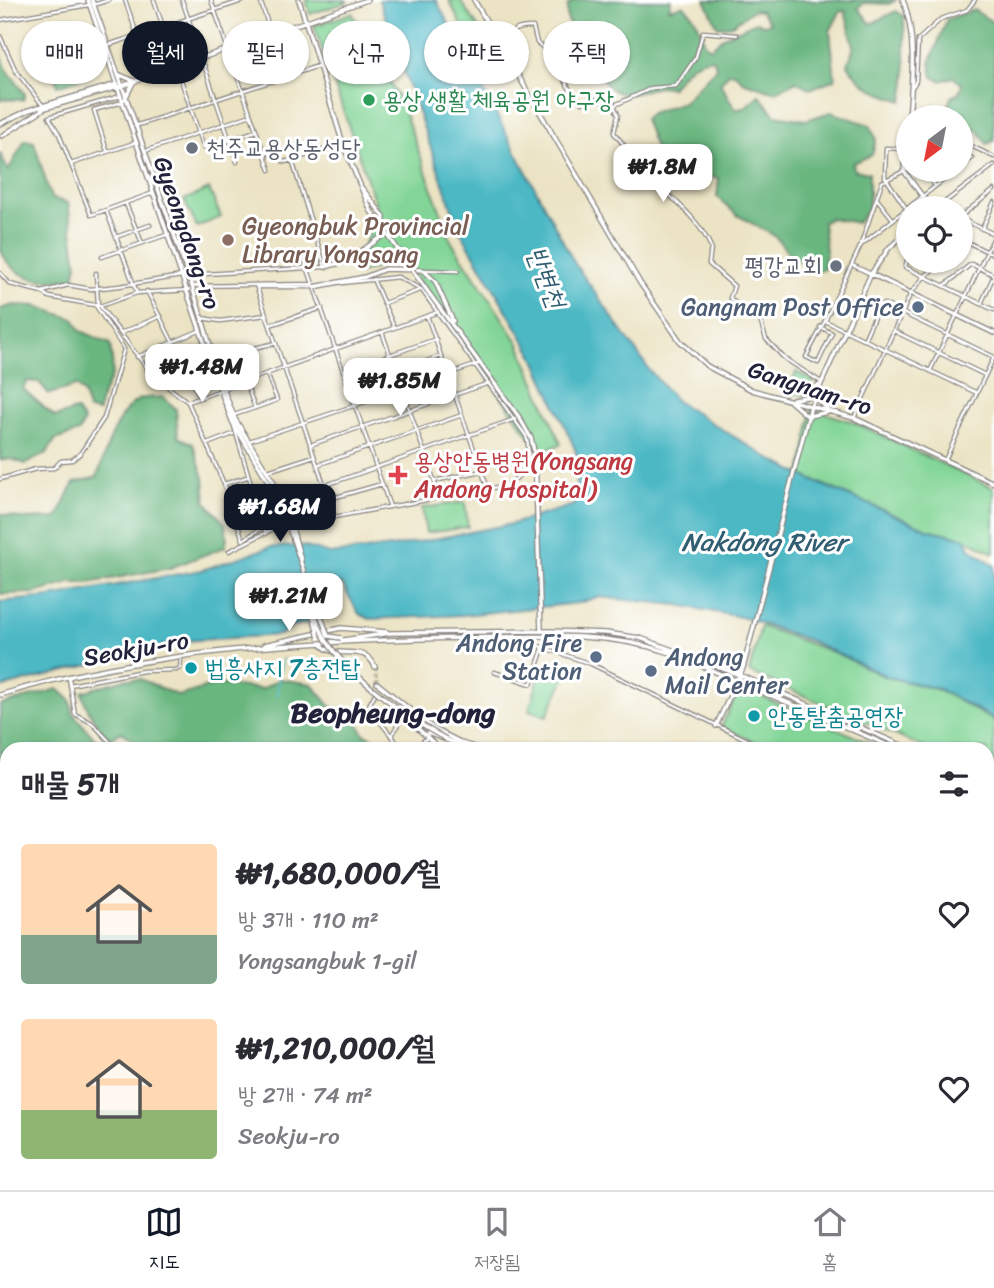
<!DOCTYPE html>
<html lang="ko">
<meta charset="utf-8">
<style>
:root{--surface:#fff;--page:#f2f2f3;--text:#2b2b33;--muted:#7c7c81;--line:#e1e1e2;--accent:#111827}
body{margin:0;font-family:Sriracha,"Poor Story",sans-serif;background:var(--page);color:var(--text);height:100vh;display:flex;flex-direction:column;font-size:26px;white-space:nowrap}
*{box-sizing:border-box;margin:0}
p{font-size:23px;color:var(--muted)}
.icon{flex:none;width:38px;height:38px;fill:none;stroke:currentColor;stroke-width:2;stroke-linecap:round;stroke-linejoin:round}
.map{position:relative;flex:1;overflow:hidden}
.details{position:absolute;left:0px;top:742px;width:994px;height:448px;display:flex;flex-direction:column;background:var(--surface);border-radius:21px 21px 0 0;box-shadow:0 2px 5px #0004}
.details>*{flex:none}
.top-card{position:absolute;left:21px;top:21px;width:952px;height:63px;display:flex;gap:14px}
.needle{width:46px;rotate:212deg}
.controls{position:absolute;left:896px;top:105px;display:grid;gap:14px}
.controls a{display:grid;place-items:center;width:77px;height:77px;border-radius:50%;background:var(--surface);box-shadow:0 2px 5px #0004;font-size:35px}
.price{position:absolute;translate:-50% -60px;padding:0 16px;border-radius:14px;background:#fff;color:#222;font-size:23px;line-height:46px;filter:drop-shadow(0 2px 4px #0008)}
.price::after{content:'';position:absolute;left:50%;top:42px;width:21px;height:16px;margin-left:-10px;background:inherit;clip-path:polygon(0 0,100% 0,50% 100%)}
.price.active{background:var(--accent);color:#fff}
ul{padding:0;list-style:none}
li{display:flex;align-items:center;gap:21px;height:175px;padding:0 21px}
li span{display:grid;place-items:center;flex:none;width:196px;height:140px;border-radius:7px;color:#555}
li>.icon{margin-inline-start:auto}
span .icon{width:84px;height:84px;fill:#fffc;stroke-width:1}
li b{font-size:30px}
h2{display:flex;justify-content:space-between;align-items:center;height:84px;padding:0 21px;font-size:30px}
.chip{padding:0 24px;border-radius:32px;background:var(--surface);box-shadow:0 2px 5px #0004;font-size:24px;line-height:63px}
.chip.active{background:var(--accent);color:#fff}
.menu{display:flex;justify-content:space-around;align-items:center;height:98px;border-top:2px solid var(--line);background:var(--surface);font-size:19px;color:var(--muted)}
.menu a{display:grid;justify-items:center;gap:4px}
.menu .active{color:var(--accent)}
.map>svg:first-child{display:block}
.green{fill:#82d596;stroke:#527c68;stroke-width:2}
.forest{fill:#69b67f;stroke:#466c5d;stroke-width:2}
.water{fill:#4bb8c4;stroke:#366d80;stroke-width:2}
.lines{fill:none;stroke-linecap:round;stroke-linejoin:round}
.stream{stroke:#4bb8c4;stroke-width:2}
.tertiary-tunnel{stroke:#c3bca8;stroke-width:3.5;stroke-dasharray:3.5 2;stroke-linecap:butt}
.minor-casing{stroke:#86827f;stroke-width:5}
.tertiary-casing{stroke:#86827f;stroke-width:6}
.minor{stroke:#fff;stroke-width:2.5}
.tertiary{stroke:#fff;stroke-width:3.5}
.tertiary-bridge-casing{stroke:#86827f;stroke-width:6;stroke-linecap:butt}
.tertiary-bridge{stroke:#fff;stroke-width:3.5}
.leisure-dot{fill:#2e9e5b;stroke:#fff;stroke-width:2.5}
.worship-dot{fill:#6b7280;stroke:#fff;stroke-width:2.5}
.education-dot{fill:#8d6e63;stroke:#fff;stroke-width:2.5}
.service-dot{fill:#5c6f8a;stroke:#fff;stroke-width:2.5}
.health-dot{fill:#e0444e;stroke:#fff;stroke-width:2.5}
.culture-dot{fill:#0f9aa8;stroke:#fff;stroke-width:2.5}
.labels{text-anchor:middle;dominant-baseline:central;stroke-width:6;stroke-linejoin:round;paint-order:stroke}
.leisure-label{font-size:24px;fill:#27864d;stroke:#fff;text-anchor:start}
.worship-label{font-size:24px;fill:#5b616d;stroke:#fff;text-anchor:start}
.education-label{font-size:24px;fill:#785e54;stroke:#fff;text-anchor:start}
.street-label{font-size:24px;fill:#22223b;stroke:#fff}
.service-label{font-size:24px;fill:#4e5e75;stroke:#fff;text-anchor:end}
.health-label{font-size:24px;fill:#be3a42;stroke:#fff;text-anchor:start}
.culture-label{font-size:24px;fill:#0d838f;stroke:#fff;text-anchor:start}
.water-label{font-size:26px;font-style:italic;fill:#325e72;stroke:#fff}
.quarter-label{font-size:28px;font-weight:bold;fill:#22223b;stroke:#fff}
</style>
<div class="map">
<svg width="994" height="1190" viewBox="0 0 994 1190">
<rect width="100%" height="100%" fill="#fff"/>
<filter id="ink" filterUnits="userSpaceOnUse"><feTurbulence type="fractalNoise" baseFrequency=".0143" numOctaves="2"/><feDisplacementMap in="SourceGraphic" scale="14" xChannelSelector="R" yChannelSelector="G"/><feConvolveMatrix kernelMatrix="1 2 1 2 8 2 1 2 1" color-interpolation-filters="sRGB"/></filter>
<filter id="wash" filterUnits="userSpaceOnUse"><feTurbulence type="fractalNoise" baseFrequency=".00686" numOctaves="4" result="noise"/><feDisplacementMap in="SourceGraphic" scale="28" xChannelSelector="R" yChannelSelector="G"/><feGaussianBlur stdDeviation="1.57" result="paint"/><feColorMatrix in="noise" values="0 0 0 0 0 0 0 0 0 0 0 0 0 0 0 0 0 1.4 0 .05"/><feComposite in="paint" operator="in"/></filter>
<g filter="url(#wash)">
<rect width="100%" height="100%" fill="#ebe3c3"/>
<!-- green -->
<path class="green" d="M306,0H346L347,2L310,14Z
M449,0H460L480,30L466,35Z
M352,13L401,103L451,241L518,342L561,444L541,452L403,260L359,273L355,268L378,211L314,26Z
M74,28L90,75L58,86L42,38Z
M209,189L221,217L197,227L184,200Z
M796,372L814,381L807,395L787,393Z
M812,409L853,422L994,488V553L961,537L927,529L801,475Z
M465,502L468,527L426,533L422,508Z
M761,626L838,654L883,676L939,690L994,721V778L987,775V749H927L749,672Z
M543,665L567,674L547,716L529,710Z
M740,687L884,749H771L721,727Z"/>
<!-- forest -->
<path class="forest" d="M575,0H671L669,9L683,5C695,15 701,28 705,44L711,48L723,37L756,22L764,25L770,23L761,11L753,10L732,25L718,27L705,0H896L889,4L864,3L858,8L871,24L896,11L904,16L906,83L903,101C880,94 861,87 848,65L854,46L845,11L840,12L830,31L835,79L810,89L796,81L776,92L744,82L735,73H729L720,83L735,109L744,108L759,95L775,115L806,120L831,112L870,125L876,139L872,155L853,163L854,170L869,173V209L857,223L831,218L823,222L826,252L824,269L816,272L789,254L775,236L737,215L717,197L719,178L711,177L682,183C660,170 653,142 644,119L651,113L683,102L716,68L714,59C695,56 682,74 671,88C658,84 653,88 640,92C607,103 599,73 588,50L578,49L567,18V6Z
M974,10L994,23V141L987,144L977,129L961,131V117H944L951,97L959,93L962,84L953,77L941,81L933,77L930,63L947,19Z
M0,51L6,68L25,94L23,100L0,99Z
M25,140L34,142L51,198L68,203L77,264L74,278C47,284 12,281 1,250C0,234 0,174 0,153L8,171Z
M14,305L36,306L74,319L81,331L110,344C111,354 114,364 112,374C108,387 98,397 99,412L88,410L84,394L76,386L49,394L39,382L27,381L23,389L55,417L76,410L84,421L79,432L55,440L47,453L26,464L11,459L0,460V309Z
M163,397L176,409L178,437L193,444L204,478L206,502L225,524L227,537L225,547L170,568L88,583H70L35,593L0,594V514L24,519L57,518L74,483L97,477C106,453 115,411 140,399C146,397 157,398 163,397Z
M125,679H140L179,696L217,684L262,689L279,679L312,684L330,706L354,715L364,734L373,738L379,749H139L138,744L122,732L110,739C97,725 86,711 82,692Z
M58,689L70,700L73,713L103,749H7V921L3,923L0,921V705Z
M0,966L7,970V994L0,997Z
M3,1015L7,1016V1100L0,1108V1017Z
M7,1130V1183H64L58,1190H0V1137Z
M108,1183H201L193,1190H107Z
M276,1183H347L351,1190H280Z
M381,1183H421L424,1190H383Z
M524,1183H592L590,1190H522Z
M602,1183H653L664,1188L600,1190Z"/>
<!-- water -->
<path class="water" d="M379,0H436L575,264L650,371L676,401L772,460L816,482L927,529L965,538L970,548L994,565V719L939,689L888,677L811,641L746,618L678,605L597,597L579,603L464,615L370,619L359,614L342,584L330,586L318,598L315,621L293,626L280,635L182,641L0,688V602L50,597L202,570L270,547L303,546L330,554L392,547L512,524L574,505L578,463L575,449L534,357L459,229Z"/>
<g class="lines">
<!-- stream -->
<path class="stream" d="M278,684L282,659
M277,696L278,686"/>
</g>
</g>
<g filter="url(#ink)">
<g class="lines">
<!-- tertiary-tunnel -->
<path class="tertiary-tunnel" d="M375,667L377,680"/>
<!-- minor casing -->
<g class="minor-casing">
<path id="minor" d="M125,0L151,75
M154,0L204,148L256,131
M182,0L237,162
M211,0L270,170
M260,0L271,33
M93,5L109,0
M0,20L89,5
M0,36L16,71L44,107
M108,45L245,0
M501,47C509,31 515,27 533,27L537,43C563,60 560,85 582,103L592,99L613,103L618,115L614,133C627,148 639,166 653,180C675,201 698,218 711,247L709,264L734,286L730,298L746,313L759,317L766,339L784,358L821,382
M913,86L916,81L918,40L941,19L967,10L975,0
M121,96L49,117L59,134L91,215L106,210L137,293
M615,105L652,88L676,86L696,57L703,32L737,35
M135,126L318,66
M961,141L994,157
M905,149L886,148L885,177L906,208
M107,151L94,110L123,102
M145,151L251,115
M265,151L285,162L343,144
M961,153L972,158L961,166
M71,164L137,142
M924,170L935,186
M877,199L892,218
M126,204L142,243
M937,208L994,165
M106,210L153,193
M961,216L994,190
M961,219L994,234
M982,229L994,202
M116,237L150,225
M961,239L994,255
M861,244L882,182L908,169
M961,246L966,242
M321,256L305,261L390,507
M102,257L169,234
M908,258L905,267L994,310
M852,265L871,274
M423,270L458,271
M0,273L10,284L42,292L49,297L100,306L137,293L189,290
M96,273L98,305
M373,279L394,327
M256,285L335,517
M192,286L313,284
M944,286L971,264L994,275
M257,287H314
M147,291L200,397
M42,292L68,285L91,289L119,286L188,275L325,267L292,160
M384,303L420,290
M981,304L994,275
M100,306L152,375L188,402L224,484L243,540L263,527
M427,316L488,489
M202,318L220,321L266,315
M825,321L977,393
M270,325L322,308
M820,327L832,333L818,363L806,357L825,321L861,245L956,170
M894,331L985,375
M382,332L440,497
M121,333L161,316
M864,340L879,306L884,304L994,357
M137,357L199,331
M214,357L276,343
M343,371L436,339
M930,371L994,237
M245,381L255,408L277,400L267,374
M162,383L185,367
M349,389L441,356
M188,402L438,312
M234,415L255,408
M854,418L911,293L924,277L943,261
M233,423L266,534
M249,441L478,364
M207,444L233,434
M310,445L489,383
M945,460L994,357
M317,465L462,415
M268,471L314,456
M0,479L36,469L54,468L61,461L72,460L80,454L104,418L124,349L96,306
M434,481L482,471
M224,484L247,477
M274,495L278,508
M329,499L382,484
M283,500L515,419
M286,508L318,520L503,486C525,477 533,460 526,436L421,289L398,277L342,283
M229,551L283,524
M516,638L591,664L766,749
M494,672L531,684L543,648
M69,678L75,714L92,723L117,749
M70,685L143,671L176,670L180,668L181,658
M376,692L368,707L402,749
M391,736L404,715
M414,749L428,737
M987,839L993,845L987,849
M987,863L994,862
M987,895L994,897
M987,923L994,912
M987,1057L994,1062
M987,1099L994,1105
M987,1144L994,1147
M724,1183L732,1190
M764,1183L772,1190
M592,1190L593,1183
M707,1190L710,1183
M746,1190L753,1183
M798,1190L804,1183
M813,1190L818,1183
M920,1190L921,1183"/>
</g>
<!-- tertiary casing -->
<g class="tertiary-casing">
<path id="tertiary" d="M88,0L220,389L232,421L280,501L303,569
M92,0L192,286L223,388L235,419L284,499L301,560
M299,0L343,144L371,211
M474,0L640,283L680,341L707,366L752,390L854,418L994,483
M903,0C917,36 912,80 909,117
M118,74L134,81L125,99
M908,119L904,171L931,208
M0,124L29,110L117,84
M2,136L45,108L122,86L367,0
M325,267L347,261L383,236L384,217L362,188
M871,274L994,333
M418,278L519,417L531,438L535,455L541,631
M314,287L365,277L385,269L423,270L435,281L453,321
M820,388L819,401L827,408
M793,399L807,397L818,385
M791,402L806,415
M809,416L828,412
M291,520L295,514H302
M330,642L391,633L548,631L606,633L640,638L740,675L910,749
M321,644C336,662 365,641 375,667
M264,645L341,628L387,632
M377,683L434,729L460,742
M0,695C150,649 316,640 472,638C540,636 604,631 671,653L897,749
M398,710L440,749
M716,726L743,668L811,406L871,274L889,248L908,231
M428,733L460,745
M458,742L480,749
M461,745L471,749
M987,783L994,786
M987,788L994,791
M987,1021L994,1027
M987,1026L994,1030
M987,1122L994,1126
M987,1182L994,1170
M665,1183L680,1190
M950,1183L962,1190
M473,1190L479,1183
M982,1190L986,1183"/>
</g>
<!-- minor -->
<use href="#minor" class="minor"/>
<!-- tertiary -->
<use href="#tertiary" class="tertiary"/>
<!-- tertiary-bridge casing -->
<g class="tertiary-bridge-casing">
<path id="tertiary-bridge" d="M371,211L418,278
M303,569C309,592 314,619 326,640C345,672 413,722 446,739
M308,580L328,636L341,638
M304,581L319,638"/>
</g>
<!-- tertiary-bridge -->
<use href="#tertiary-bridge" class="tertiary-bridge"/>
</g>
</g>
<!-- markers -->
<circle class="leisure-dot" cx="369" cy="100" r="7"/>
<g class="worship-dot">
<circle cx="192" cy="148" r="7"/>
<circle cx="836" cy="266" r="7"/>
</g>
<circle class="education-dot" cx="228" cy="240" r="7"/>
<g class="service-dot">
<circle cx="918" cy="307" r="7"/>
<circle cx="596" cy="657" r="7"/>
<circle cx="651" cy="671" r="7"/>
</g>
<path class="health-dot" d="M394.5 464.5h7v7h7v7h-7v7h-7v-7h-7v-7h7z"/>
<g class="culture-dot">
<circle cx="191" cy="668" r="7"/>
<circle cx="754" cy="716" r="7"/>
</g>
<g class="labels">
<!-- leisure labels -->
<g class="leisure-label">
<text x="383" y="100">용상 생활 체육공원 야구장</text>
</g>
<!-- worship labels -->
<g class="worship-label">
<text x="206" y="148">천주교용상동성당</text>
<text x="822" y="266" text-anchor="end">평강교회</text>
</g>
<!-- education labels -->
<g class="education-label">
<text x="242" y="226">Gyeongbuk Provincial<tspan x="242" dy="28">Library Yongsang</tspan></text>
</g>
<!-- street labels -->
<g class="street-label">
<text transform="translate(187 233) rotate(71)">Gyeongdong-ro</text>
<text transform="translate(810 388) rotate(18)">Gangnam-ro</text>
<text transform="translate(136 649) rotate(-10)">Seokju-ro</text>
</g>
<!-- service labels -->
<g class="service-label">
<text x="904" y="307">Gangnam Post Office</text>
<text x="582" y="643">Andong Fire<tspan x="582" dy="28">Station</tspan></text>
<text x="665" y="657" text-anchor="start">Andong<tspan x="665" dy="28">Mail Center</tspan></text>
</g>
<!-- health labels -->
<g class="health-label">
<text x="414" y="461">용상안동병원(Yongsang<tspan x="414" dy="28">Andong Hospital)</tspan></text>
</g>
<!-- culture labels -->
<g class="culture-label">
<text x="205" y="668">법흥사지 7층전탑</text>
<text x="768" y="716">안동탈춤공연장</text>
</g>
<!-- water labels -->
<g class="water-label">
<text transform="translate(547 277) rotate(69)">반변천</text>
<text x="764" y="542">Nakdong River</text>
</g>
<!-- quarter labels -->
<g class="quarter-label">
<text x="393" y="712">Beopheung-dong</text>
</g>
</g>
</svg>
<div class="controls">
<a><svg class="needle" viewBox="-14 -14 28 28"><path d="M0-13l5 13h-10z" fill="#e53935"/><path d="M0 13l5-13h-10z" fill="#7c7c81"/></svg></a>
<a><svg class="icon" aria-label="locate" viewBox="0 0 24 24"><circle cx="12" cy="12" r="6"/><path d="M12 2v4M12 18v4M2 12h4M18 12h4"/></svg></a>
</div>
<b class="price" style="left:663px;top:204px">₩1.8M</b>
<b class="price" style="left:202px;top:404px">₩1.48M</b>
<b class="price" style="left:400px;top:418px">₩1.85M</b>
<b class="price active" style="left:280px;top:544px">₩1.68M</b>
<b class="price" style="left:289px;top:633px">₩1.21M</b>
<div class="top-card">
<a class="chip">매매</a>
<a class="chip active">월세</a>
<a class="chip">필터</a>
<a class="chip">신규</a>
<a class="chip">아파트</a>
<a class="chip">주택</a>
</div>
<section class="details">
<h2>매물 5개<svg class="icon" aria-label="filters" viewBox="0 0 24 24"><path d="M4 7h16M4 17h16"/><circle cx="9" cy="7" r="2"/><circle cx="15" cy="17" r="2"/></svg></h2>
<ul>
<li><span style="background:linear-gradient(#ffd9b3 65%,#7fa58c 0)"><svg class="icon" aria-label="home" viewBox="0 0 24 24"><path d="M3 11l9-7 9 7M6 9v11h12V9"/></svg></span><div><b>₩1,680,000/월</b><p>방 3개 · 110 m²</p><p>Yongsangbuk 1-gil</p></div><svg class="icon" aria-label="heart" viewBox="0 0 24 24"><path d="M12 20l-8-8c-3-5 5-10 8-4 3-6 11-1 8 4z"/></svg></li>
<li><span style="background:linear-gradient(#ffd9b3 65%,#8fb573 0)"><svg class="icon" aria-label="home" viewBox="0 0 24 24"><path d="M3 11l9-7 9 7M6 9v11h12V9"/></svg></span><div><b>₩1,210,000/월</b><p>방 2개 · 74 m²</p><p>Seokju-ro</p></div><svg class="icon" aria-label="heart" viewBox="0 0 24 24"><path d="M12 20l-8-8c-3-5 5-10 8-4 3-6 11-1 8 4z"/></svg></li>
</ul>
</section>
</div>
<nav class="menu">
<a class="active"><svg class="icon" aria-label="map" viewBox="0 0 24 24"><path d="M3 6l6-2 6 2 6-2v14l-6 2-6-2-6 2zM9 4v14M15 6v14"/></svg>지도</a>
<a><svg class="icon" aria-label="saved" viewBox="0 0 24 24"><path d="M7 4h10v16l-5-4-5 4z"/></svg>저장됨</a>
<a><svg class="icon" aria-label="home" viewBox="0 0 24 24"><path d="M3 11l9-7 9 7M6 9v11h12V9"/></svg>홈</a>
</nav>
